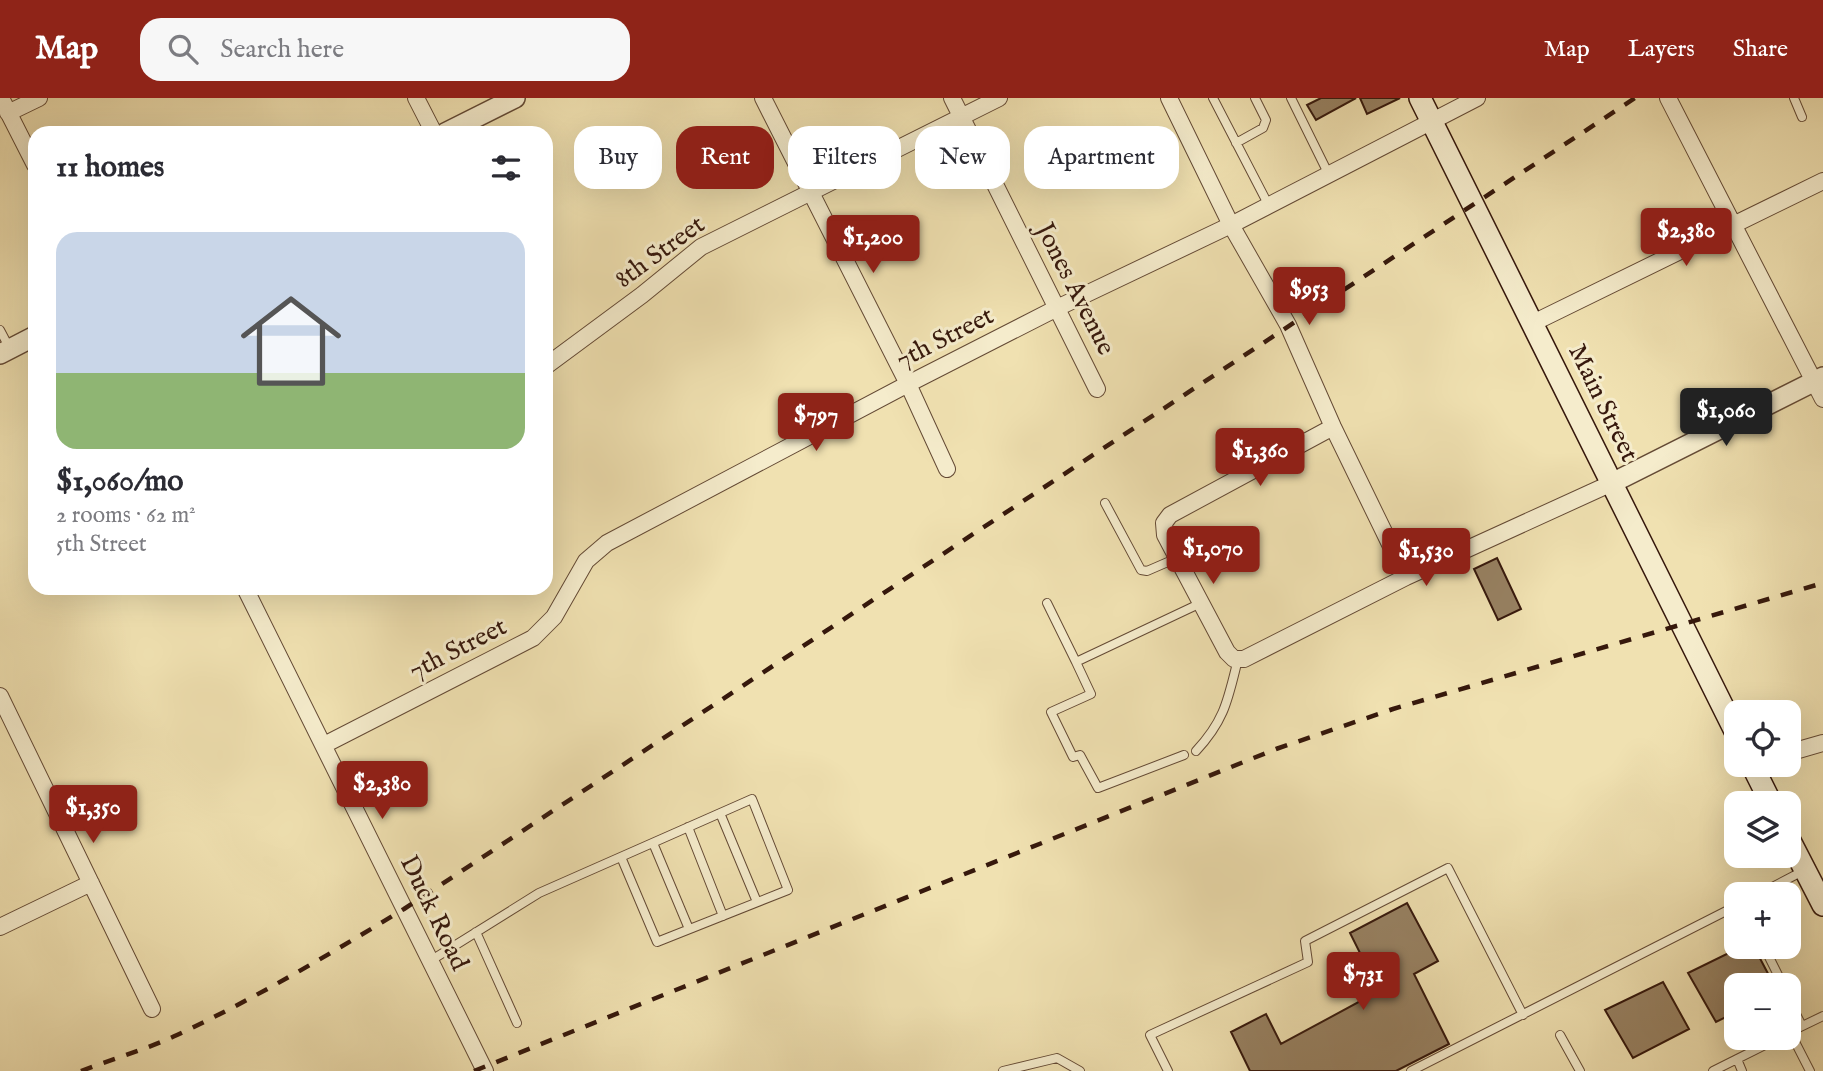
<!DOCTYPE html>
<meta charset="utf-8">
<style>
:root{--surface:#fff;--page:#f7f7f7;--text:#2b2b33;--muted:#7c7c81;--line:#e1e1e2;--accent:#8f2418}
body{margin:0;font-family:"IM FELL English",serif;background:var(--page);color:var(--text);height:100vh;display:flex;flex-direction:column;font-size:26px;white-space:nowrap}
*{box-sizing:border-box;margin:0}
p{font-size:23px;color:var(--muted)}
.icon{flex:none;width:38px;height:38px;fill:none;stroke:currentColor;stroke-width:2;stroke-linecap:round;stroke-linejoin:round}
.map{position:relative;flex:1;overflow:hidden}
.panel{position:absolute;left:28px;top:28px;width:525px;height:469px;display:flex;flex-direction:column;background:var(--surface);border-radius:21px;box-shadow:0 7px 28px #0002}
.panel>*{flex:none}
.banner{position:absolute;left:574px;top:28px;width:665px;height:63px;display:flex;gap:14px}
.tools{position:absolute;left:1724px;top:602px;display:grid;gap:14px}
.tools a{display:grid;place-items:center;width:77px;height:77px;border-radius:14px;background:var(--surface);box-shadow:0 7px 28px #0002;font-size:35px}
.price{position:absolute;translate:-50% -60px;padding:0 16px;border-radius:7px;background:var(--accent);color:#fff;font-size:23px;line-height:46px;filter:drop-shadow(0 2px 4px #0008)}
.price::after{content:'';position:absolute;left:50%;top:42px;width:21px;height:16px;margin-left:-10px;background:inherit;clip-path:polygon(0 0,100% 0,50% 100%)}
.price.selected{background:#222;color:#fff}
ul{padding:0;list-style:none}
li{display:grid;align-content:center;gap:14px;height:371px;padding:0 28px}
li+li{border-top:2px solid var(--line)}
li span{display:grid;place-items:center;height:217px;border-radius:21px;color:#555}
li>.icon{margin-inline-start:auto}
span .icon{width:126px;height:126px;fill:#fffc;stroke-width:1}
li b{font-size:30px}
h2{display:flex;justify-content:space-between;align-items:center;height:84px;padding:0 28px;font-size:30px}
.chip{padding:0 24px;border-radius:21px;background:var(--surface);box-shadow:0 7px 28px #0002;font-size:24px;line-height:63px}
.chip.selected{background:var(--accent);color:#fff}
header{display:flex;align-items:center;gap:42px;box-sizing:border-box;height:98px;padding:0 35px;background:var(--accent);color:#fff}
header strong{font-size:33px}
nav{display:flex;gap:38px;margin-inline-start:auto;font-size:24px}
.search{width:490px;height:63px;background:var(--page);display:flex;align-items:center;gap:18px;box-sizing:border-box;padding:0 24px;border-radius:21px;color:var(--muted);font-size:26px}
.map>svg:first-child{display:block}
.building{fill:#978162;stroke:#36180c;stroke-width:2}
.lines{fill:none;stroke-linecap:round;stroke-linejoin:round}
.service-casing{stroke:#644a35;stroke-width:10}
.minor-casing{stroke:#644a35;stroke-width:18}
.tertiary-casing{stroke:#644a35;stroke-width:22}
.secondary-casing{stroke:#36180c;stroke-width:24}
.service{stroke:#f5eccc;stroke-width:8}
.minor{stroke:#f5eccc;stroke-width:16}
.tertiary{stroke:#f5eccc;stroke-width:19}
.secondary{stroke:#f5eccc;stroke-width:21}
.rail{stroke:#36180c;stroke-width:4.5;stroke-dasharray:12 12;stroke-linecap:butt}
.labels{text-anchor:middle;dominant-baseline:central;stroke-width:6;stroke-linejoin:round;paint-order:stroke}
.street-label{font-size:26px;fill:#36180c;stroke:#f5eccc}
</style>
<header>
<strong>Map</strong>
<div class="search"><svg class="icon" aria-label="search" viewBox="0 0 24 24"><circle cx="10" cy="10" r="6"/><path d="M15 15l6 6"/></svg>Search here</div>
<nav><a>Map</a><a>Layers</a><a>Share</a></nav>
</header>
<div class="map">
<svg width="1823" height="973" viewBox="0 0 1823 973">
<rect width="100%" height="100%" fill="#f0e1b1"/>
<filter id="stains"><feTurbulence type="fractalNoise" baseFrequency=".00286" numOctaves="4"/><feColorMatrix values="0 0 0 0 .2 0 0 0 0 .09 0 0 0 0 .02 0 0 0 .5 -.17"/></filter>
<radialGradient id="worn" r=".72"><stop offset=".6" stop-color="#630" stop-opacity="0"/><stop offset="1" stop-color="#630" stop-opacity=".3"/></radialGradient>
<!-- building -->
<path class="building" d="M1321,0H1356L1316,22L1307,7Z
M1360,0H1400L1367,16Z
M1497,460L1521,511L1498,522L1474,471Z
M1407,805L1438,863L1414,876L1449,946L1396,973H1250L1231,934L1266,916L1281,946L1379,893L1350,835Z
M1741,849H1754L1774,887H1736V914L1716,924L1688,875Z
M1663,884L1689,931L1633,960L1605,912Z"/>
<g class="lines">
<!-- service casing -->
<g class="service-casing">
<path id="service" d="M1213,0L1269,108
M1291,0L1329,77
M1794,0L1802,19
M1236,45L1263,30L1266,22L1255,0
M0,232L10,251
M1105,405L1141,472L1147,473L1177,460
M1047,505L1076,564
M1196,653C1225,622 1228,601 1238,561
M1184,657L1098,690L1080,657L1073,659L1051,614L1091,596L1076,564L1201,505
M720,715L757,804
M688,729L723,818
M653,745L689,831
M1759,796L1803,773
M476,834L517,925
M1764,849L1783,887
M430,863L539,795L752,701L788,792L657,844L621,759
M1788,900L1802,928
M1790,934L1810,973
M1788,935L1823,918
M1560,937L1580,973
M1737,961L1742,973
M1003,973L1057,960L1080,973
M1168,973L1150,937L1308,864L1305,843L1448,770L1523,917
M1411,973L1736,808
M1713,973L1779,940"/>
</g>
<!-- minor casing -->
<g class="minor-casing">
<path id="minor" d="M1,0L35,67
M416,0L434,35
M763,0L908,286L947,371
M952,0L1097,291
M1169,0L1231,127L1288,227L1333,329L1406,479
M1668,0L1823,301
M8,15L39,0
M1533,225L1823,83
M546,268L642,197L701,149L999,0
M1333,329L1170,417L1164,425L1165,437L1227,554L1234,561H1244L1406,479L1612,385
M245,490L485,973
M0,598L152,911
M324,647L533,540L554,519L586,463L607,445L908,286L1057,210L1231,127L1477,0
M1788,655L1823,645
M0,829L91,785"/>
</g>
<!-- tertiary casing -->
<g class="tertiary-casing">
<path id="tertiary" d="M445,35L515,0
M0,256L35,238
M1612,385L1823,279"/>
</g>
<!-- secondary casing -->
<g class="secondary-casing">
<path id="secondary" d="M1420,0L1736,635
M1752,667L1771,705
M1788,739L1823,807"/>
</g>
<!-- service -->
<use href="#service" class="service"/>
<!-- minor -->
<use href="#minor" class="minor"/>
<!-- tertiary -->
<use href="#tertiary" class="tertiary"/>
<!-- secondary -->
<use href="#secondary" class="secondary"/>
<!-- rail -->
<path class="rail" d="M81,973C113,961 147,951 177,937C256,900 330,856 404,811L1635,0
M474,973L1276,651L1393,611L1823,485"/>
</g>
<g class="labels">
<!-- street labels -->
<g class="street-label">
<text transform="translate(660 154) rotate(-36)">8th Street</text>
<text transform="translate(1075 191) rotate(63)">Jones Avenue</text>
<text transform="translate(945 240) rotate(-27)">7th Street</text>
<text transform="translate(1603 305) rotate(64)">Main Street</text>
<text transform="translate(458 551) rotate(-27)">7th Street</text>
<text transform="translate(434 815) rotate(64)">Duck Road</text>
</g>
</g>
<rect width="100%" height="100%" filter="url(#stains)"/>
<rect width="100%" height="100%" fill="url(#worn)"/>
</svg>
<div class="tools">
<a><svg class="icon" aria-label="locate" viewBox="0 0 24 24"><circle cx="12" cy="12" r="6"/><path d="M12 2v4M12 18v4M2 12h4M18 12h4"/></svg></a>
<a><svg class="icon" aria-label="layers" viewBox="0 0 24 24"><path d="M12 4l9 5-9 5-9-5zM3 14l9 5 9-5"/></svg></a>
<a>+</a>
<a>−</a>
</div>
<b class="price" style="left:1686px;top:170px">$2,380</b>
<b class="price" style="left:873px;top:177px">$1,200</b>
<b class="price" style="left:1309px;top:229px">$953</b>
<b class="price selected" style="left:1726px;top:350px">$1,060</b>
<b class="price" style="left:816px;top:355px">$797</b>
<b class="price" style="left:1260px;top:390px">$1,360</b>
<b class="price" style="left:1213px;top:488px">$1,070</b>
<b class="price" style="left:1426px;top:490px">$1,530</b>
<b class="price" style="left:382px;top:723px">$2,380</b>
<b class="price" style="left:93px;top:747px">$1,350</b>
<b class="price" style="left:1363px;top:914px">$731</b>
<div class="banner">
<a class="chip">Buy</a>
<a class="chip selected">Rent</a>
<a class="chip">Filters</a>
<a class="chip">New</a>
<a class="chip">Apartment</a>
</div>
<section class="panel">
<h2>11 homes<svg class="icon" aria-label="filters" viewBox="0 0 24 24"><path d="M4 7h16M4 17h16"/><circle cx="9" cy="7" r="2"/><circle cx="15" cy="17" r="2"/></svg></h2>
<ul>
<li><span style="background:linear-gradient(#c9d6e8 65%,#8fb573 0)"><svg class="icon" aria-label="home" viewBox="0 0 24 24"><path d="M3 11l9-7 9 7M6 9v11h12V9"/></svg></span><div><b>$1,060/mo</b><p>2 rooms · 62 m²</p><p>5th Street</p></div></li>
</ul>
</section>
</div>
